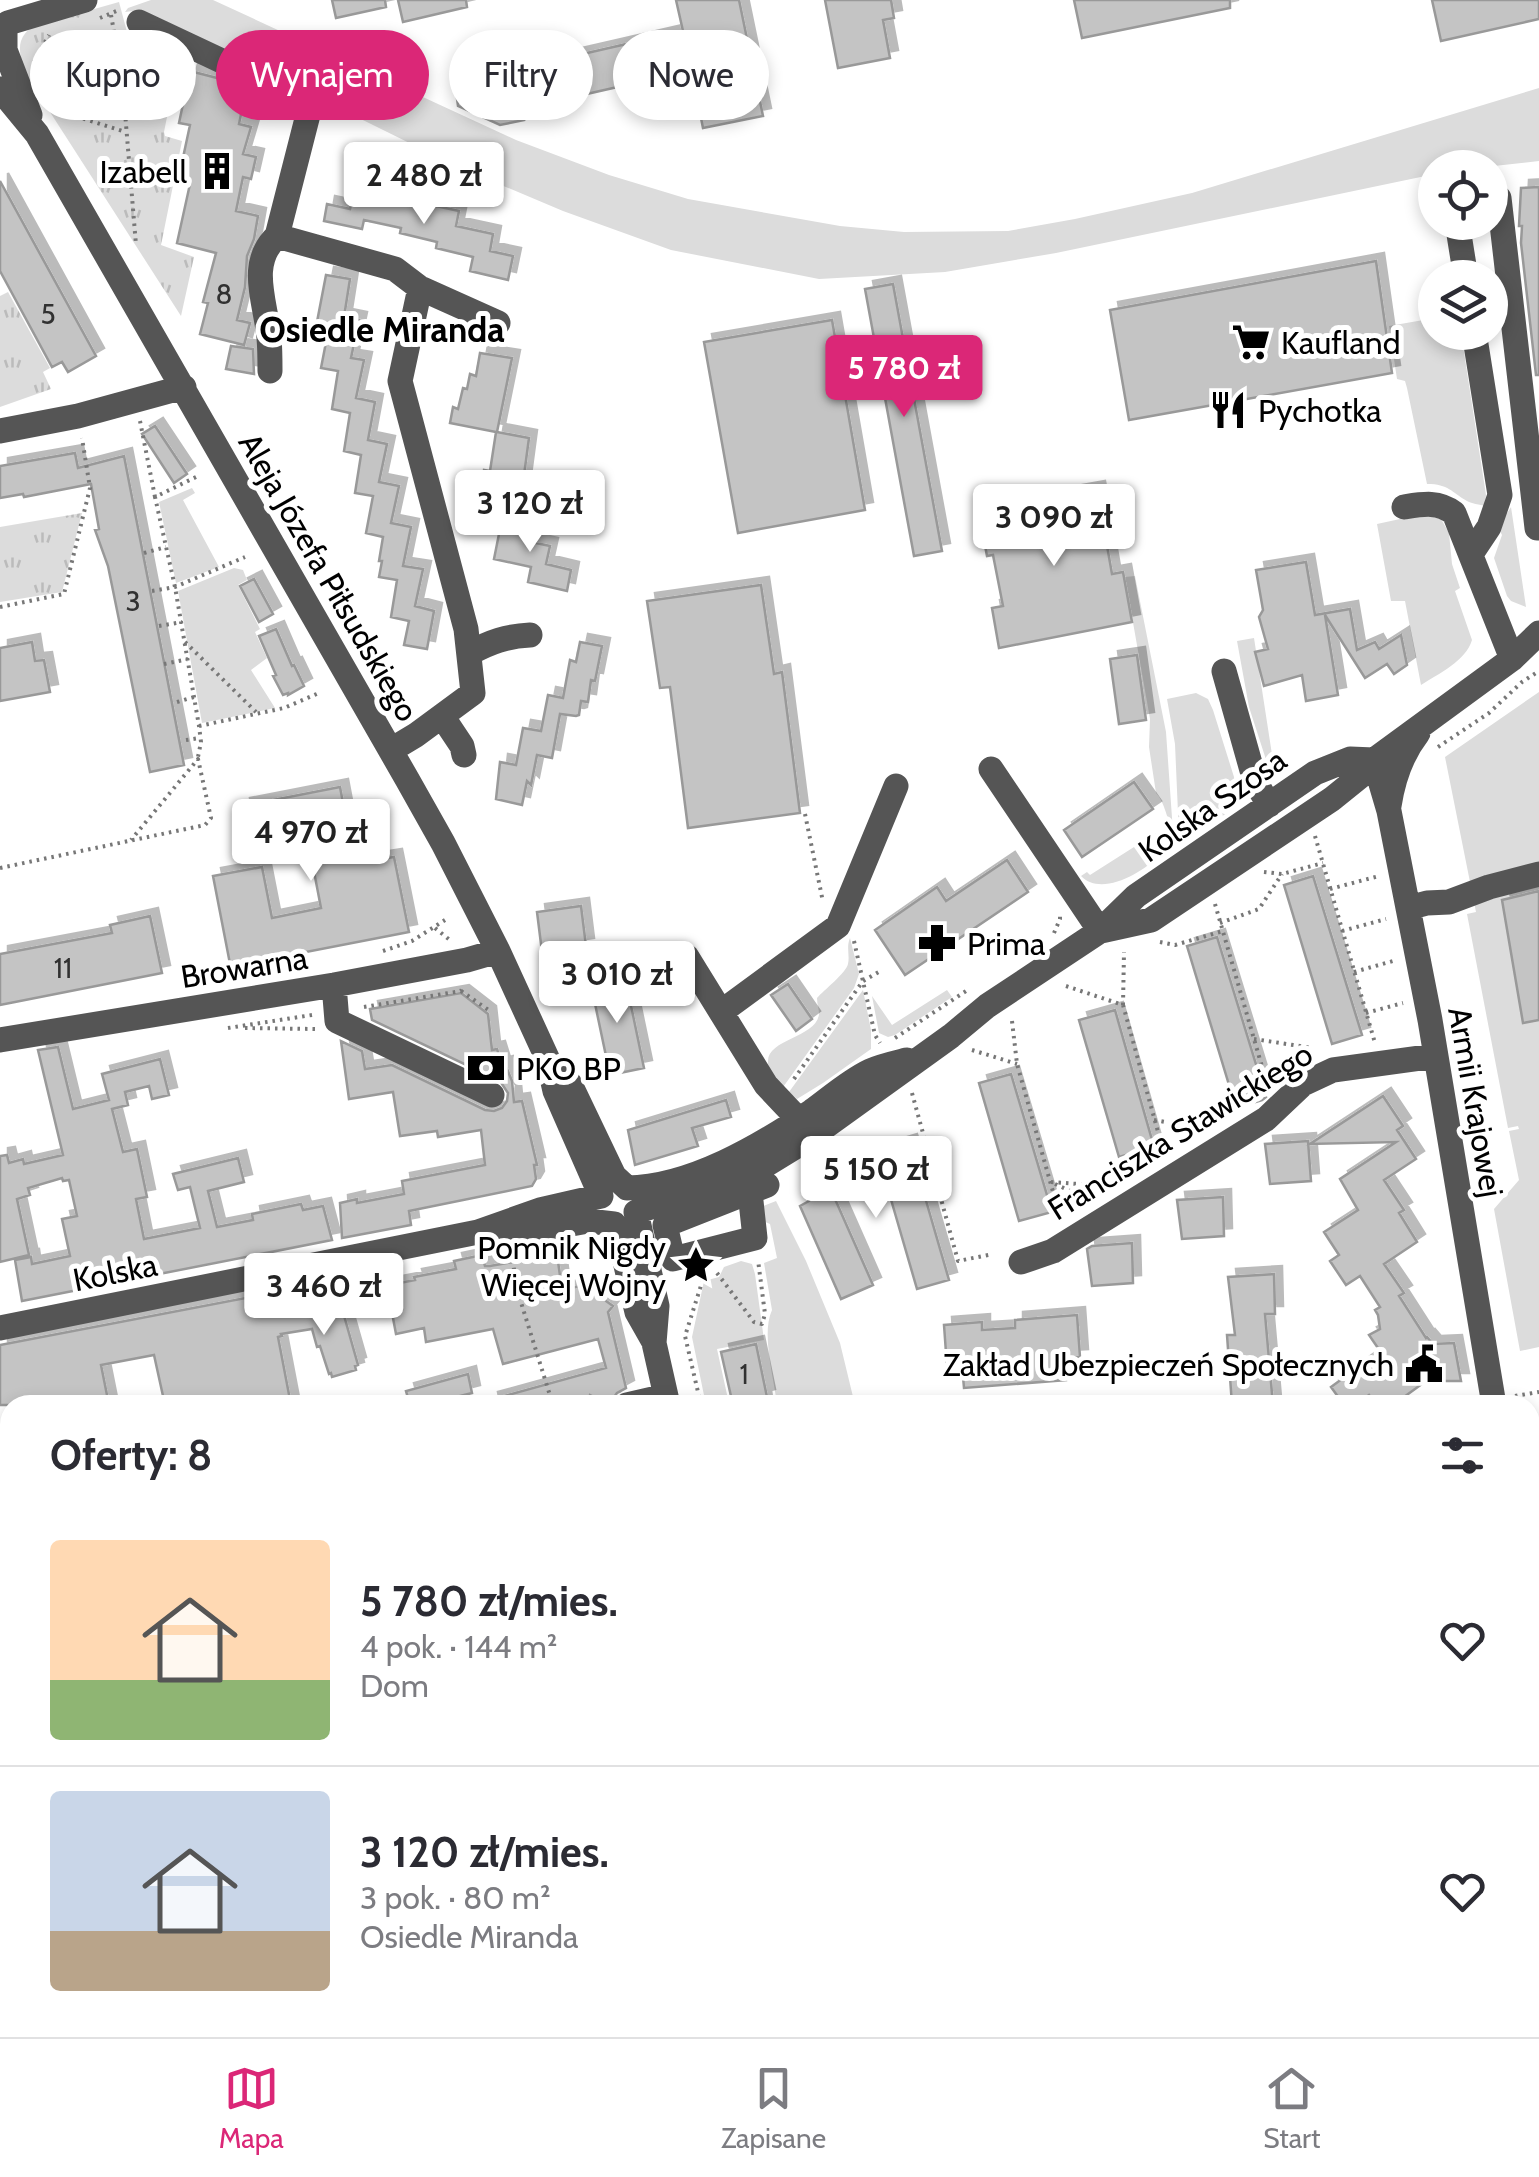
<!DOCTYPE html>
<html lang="pl">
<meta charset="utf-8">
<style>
:root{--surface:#fff;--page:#f2f2f3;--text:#2b2b33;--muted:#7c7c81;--line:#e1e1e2;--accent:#db2777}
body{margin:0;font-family:Cabin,sans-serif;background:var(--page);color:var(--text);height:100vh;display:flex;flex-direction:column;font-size:38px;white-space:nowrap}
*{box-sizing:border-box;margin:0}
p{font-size:32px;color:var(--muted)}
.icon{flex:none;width:55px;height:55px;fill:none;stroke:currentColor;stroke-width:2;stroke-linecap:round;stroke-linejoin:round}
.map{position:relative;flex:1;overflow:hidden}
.panel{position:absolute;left:0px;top:1395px;width:1540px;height:642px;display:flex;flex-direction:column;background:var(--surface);border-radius:30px 30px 0 0;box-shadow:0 5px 15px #0003}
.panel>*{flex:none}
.banner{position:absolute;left:30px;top:30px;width:1000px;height:90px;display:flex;gap:20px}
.tools{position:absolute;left:1418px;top:150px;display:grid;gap:20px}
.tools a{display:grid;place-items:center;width:90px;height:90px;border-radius:50%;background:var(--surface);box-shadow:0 5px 15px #0003;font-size:50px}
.price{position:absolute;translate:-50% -85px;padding:0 22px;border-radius:10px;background:#fff;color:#222;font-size:32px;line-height:65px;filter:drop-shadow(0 2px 5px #0008)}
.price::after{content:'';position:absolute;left:50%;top:60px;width:30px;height:22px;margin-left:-15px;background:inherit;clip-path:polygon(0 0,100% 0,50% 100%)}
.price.on{background:var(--accent);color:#fff}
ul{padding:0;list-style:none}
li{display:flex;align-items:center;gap:30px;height:250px;padding:0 50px}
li+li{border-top:2px solid var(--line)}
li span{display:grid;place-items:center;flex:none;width:280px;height:200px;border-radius:10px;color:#555}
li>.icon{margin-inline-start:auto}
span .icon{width:120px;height:120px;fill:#fffc;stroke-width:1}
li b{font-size:42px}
h2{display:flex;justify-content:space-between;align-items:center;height:120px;padding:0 50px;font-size:42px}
.chip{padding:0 35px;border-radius:45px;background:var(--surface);box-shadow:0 5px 15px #0003;font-size:35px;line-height:90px}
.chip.on{background:var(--accent);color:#fff}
.tabs{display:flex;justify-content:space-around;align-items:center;height:140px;border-top:2px solid var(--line);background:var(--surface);font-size:28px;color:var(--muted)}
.tabs a{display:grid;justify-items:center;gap:5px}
.tabs .on{color:var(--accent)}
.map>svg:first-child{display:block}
.green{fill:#dcdcdc}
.park{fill:url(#park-tufts)}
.building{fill:#c4c4c4;stroke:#999;stroke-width:2.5;filter:url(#shadow)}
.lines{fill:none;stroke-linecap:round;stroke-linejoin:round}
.path{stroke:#777;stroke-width:4;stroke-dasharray:2.5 5;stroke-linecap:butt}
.minor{stroke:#555;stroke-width:25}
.labels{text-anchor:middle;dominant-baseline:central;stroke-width:10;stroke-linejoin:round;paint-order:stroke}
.number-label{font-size:28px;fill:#313131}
.poi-label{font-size:32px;fill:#000;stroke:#fff;text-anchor:start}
.street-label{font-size:32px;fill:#000;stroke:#fff}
.neighbourhood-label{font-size:35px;font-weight:bold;fill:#000;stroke:#fff}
</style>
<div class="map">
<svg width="1539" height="2037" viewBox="0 0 1539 2037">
<defs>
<pattern id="park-tufts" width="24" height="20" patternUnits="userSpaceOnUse" patternTransform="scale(2.5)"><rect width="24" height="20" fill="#dcdcdc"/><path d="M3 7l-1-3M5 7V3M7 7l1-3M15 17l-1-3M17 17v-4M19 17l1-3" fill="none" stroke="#bbb"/></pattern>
<filter id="shadow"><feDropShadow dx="8" dy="-8" stdDeviation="0" flood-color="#0004"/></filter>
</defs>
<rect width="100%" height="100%" fill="#fff"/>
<!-- green -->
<path class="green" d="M151,0H213L516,140L609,175L688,199L840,226L904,232L1008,231L1075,219L1192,193L1539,88V161L1485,167L1435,168V174L1056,253L945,272L819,279L671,250L563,211L454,165L233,56L133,11L125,12L128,8Z
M1435,318V332L1461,333L1486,495L1485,506C1481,505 1470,503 1467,501C1451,492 1449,484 1427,484L1407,388L1405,381L1397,379L1389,326Z
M192,488L195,493L183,500L219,567L176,583L159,502Z
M1511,507L1526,607L1511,601L1507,596L1494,558L1502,535L1498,527Z
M1423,514L1441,519L1449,533L1452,564L1460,588L1455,591L1472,640C1466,661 1438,674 1421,685L1405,601H1391L1377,524Z
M234,568L243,570L247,580L238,585L260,629L255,632L267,658L251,670L275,708L202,723L178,591Z
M1135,576L1166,732L1173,832C1167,820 1165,802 1156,793L1149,747L1150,719L1125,577Z
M1254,638L1275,774L1273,775L1270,772L1249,707L1237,641Z
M1539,692V1347L1520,1351L1494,1209L1519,1180L1509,1131L1519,1129L1518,1126L1508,1128L1467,914L1476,912L1445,757Z
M1196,693L1208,699L1213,710L1234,777L1237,806L1186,841L1179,836L1175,744L1167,699Z
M1156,833L1159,856C1142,873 1101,897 1081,876L1087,872L1090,875Z
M850,938L859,974L854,988L781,1090C777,1082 767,1071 768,1061C768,1039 817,1037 819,1014C819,1009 817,1004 817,998C824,990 846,973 848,964C850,955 846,947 850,938Z
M863,990L871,1030V1049L823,1083L797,1099L789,1092Z
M947,990L952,997L895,1035L888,1037L879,1033L872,996L892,1025Z
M776,1201L806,1261L840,1343L855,1405H777C774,1378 761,1334 772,1310L764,1263L777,1258L770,1224L756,1218V1209Z
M741,1261L752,1264L755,1274L764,1340L717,1349L728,1399L723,1400V1405H706L692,1337L704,1281L719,1277L724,1267Z"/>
<!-- park -->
<path class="park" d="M119,2L130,43L176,72L164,132L165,136L182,141L161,245L194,257L181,316L50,112C36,101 15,59 21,41C23,35 27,31 31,27Z
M8,292L50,368L43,372L51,389L0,407V296Z
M82,513L62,592L0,602V527Z"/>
<!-- building -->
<path class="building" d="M332,0H385L386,7L336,18Z
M398,0H466L467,7L403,22Z
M676,0H739L763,116L703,128L688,54L654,62L657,78L521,109L524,120L500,125L458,106L454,76L486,69L481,48L507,42L513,70L683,31Z
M825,0H891L894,18L883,20L890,58L838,68Z
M1074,0H1230V8L1082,38Z
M1432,0H1539V19L1441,41Z
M190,71L221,79L246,90L239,124L251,127L243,154L256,157L251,179L243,177L236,211L258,216L254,239L247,256L245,287L237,320L250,323L244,345L200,334L208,303L203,302L216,253L177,243L190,184L178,181L190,125L179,123Z
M0,181L96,356L68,372L62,362L52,367L0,271Z
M394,184L410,187L408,193L423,197L422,203L459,211L456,226L493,234L490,251L513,256L508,280L470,271L473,257L436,248L437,242L400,233L401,228L364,220L362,229L324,221L327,204L350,209L354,191L391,200Z
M1539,187V375H1536L1521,243L1522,226H1519L1521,188Z
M1376,261L1392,373L1129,420L1110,310Z
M326,275L350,279L344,317L359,320L351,358L364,360L356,398L375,402L368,440L387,444L379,482L399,486L391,523L411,527L403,566L423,569L415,606L434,611L427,649L404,645L409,621L391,617L397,580L379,577L382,561H379L383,537L366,533L373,496L355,493L361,455L344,451L350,413L332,409L338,371L321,368L328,332L316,327Z
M893,284L942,551L914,556L865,289Z
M832,320L865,510L738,533L704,342Z
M231,346L253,349L254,374L226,369Z
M480,353L512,358L497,432L529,438L522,490L502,487L500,507L479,504L484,470L490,471L496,432L450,423L453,407L458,409L463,388L467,389L470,374L476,376Z
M155,426L187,474L174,483L142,434Z
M75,453L78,468L124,456L184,765L150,772L108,566L95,530L99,529L91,484L24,497L23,494L0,498V466Z
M1097,489L1112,574L1123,572L1132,622L999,648L992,608L1003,606L993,555L987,556L983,535L990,534L985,509Z
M502,519L539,527L536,543L550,546L546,564L571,570L567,591L528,582L531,567L494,559Z
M1306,562L1315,615L1350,609L1357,650L1375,642L1379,649L1401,635L1407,665L1394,674L1387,664L1365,678L1325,615L1338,695L1306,701L1302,675L1264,686L1255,652L1268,649L1259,617L1263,610L1256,570Z
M254,579L273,614L259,622L240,586Z
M761,585L774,674L782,672L800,813L688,828L670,687L660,688L647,601Z
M276,629L292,666L294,665L304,686L288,695V693L283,695L273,676L276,675L259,636Z
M32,642L35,661L44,660L50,692L0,701V648Z
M580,642L602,646L595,681L591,680L588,702L581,701L579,715L576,716L560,714L552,758L537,755L531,785L527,781L522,805L496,799L500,762L516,765L523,728L541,731L548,695L563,698L570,660L576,662Z
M1137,655L1146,720L1119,724L1110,659Z
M1134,782L1153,809L1082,857L1064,830Z
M340,787L347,824L368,820L375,860L394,857L409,932L280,957V959L231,969L213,876L262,867L272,918L321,908L307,835L250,846L242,806Z
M1007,860L1028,892L905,975L875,930L937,887L946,901Z
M1313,876L1362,1035L1332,1044L1284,885Z
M1539,891V1020L1523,1023L1502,900Z
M581,906L586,946L542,952L537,912Z
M150,916L162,973L0,1005V954L112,933L110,925Z
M1217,937L1266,1097L1262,1100L1236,1108L1187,946Z
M616,974L619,990L629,996L644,1068L610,1075L590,980Z
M788,984L812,1019L796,1031L771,995Z
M461,993L488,1014L492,1050L497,1049L502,1065L505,1064L512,1081L514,1102L522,1101L537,1165H534L536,1179L532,1186L409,1211L411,1225L342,1238L340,1203L357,1199V1203L404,1194L402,1181L485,1165L481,1130L438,1137L437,1131L400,1136L393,1092L349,1099L341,1041L362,1051L365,1069L392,1065L485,1110L494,1111L502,1108L507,1101L508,1093L500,1081L372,1020L370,1009Z
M1115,1010L1154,1147L1119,1157L1079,1020Z
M58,1047L73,1109L109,1100L102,1074L160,1059L169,1095L152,1099L149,1086L125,1092L128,1105L112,1109L123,1152L137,1149L147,1197L136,1199L144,1239L200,1228L190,1187L178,1190L173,1174L238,1158L244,1182L208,1191L217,1227L253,1220L252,1214L301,1204L303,1210L323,1206L332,1240L22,1301L15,1260L31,1257L32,1264L70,1256L62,1219L77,1216L69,1180L63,1181L62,1178L28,1188L30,1195L17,1199L29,1255L0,1262V1156L7,1155L9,1163L23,1159L24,1164L63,1155L38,1050Z
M1011,1074L1052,1212L1019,1221L979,1083Z
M1383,1096L1403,1126L1397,1130L1416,1159L1384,1180L1404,1210L1399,1213L1417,1242L1384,1264L1404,1293L1399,1296L1426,1338L1427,1337L1433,1344L1454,1343L1461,1381H1426L1393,1405H1377L1369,1395L1356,1405H1344L1331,1387L1380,1351L1369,1335L1380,1329L1378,1315L1375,1310L1380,1307L1360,1276L1346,1285L1330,1261L1339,1255L1324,1232L1358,1210L1340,1179L1396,1142L1310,1144Z
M726,1100L731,1117L692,1128L698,1146L635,1165L628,1130Z
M1308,1141L1311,1181L1270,1184L1265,1144Z
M909,1142L949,1280L917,1289L883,1172L835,1199L873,1285L841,1299L800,1206L809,1201L807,1195L847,1170L845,1166L860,1157Z
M1223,1197L1224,1236L1182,1239L1177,1200Z
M1132,1243L1133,1283L1092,1286L1087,1249L1092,1246Z
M557,1254L562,1290L593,1283L602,1287L606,1301L613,1306L608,1312L626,1388L617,1393L612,1400L603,1402L590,1395L587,1405H491L490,1400L606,1368L598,1339L503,1364L493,1329L426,1342L424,1328L396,1334L390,1302L343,1312L358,1365L355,1366L356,1370L332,1377L331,1373L329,1374L320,1346L317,1347L312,1329L281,1334L282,1336L278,1337L291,1405H217L216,1399L185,1405H165L154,1355L101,1365L109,1405H0V1345L366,1275L368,1289L415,1280L414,1277L456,1269L454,1261L482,1255L485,1266H490Z
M1274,1274L1275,1314H1265L1273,1405H1232L1227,1335H1235L1228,1277Z
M1077,1315L1080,1357L1064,1358L1066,1380L964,1388L962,1366L947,1367L944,1325L982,1322V1330L1015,1328V1320Z
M756,1344L767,1397L763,1398L764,1405H733L721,1352Z
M468,1374L472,1393L425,1405H410L406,1391Z"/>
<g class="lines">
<!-- path -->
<path class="path" d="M111,15L122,76L136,245
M100,18L119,10
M34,62L49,35
M48,94L62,112L126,132
M140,421L155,497
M196,477L155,497L175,587L199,726L201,742L198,757
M144,553L166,547
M152,591L175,587L245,557
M0,607L64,594L90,488L82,438
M159,626L182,622
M185,642L256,712
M164,664L188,659
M177,702L194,697
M199,726L284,708L319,693
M186,740L200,738
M1438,747L1489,713L1522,682L1539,671
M805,814L823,902
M1315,836L1375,1043
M0,868L205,825L211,818L198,759L131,840
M1264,872L1282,874L1323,863
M1330,889L1379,876
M1215,904L1265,1077
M1220,923L1259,909L1282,874
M435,928L451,941
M1342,931L1386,919
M1054,933L1060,919V915
M854,941L875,1035L880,1043
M1160,942L1175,945L1223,931
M383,951L412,941L445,920
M1354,972L1393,961
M1066,986L1123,1005L1163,1150
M461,991L490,1011
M1123,1005L1124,952
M364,1007L461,991L464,985
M1366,1013L1403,1003
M1012,1021L1017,1064L1059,1213
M228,1028L312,1015
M245,1028L315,1029
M895,1038L966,991
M1254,1039L1313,1048
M972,1050L1017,1064
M794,1079L863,981L882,970
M912,1093L958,1261L993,1254
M1154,1120L1198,1128
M1051,1182L1092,1185L1096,1191
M1055,1184L1085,1198
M511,1253L519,1296L553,1405
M717,1273L754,1322L762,1324L765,1314L758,1260
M1515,1396L1539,1392
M701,1405L685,1336L704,1276
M1530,1685L1539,1683
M3,1714L10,1725
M0,1881L10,1879
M781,2028L783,2037
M837,2028L839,2037
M903,2028L905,2037
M1270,2028L1273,2033H1286V2037
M1134,2031L1148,2028
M400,2037V2031L460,2028"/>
<!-- minor -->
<path class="minor" d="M139,22L311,103L277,236L395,269L420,288L498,323
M8,23L85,0
M5,28V50L30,115
M0,89L37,134L407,779L443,843L498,951L548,1060L555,1091L601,1196L540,1210L478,1232
M1499,198L1537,528H1539
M1457,222L1466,278
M270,371C270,360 270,349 269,338C266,302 247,264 277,236
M0,431L78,416L184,387
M1404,507C1423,504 1438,501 1454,513L1512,659
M1471,554L1489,527L1500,495L1474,332
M470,653C490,642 507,636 530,635
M1224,671L1255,781L1269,805
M442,716L462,746L464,755
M391,750L416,735L473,693L466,629L400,381L420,288
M1374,760L1389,811L1430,1020L1494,1405
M991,769L1100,931
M1389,806C1393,779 1401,755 1418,733
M1408,908L1427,903L1449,902L1489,887L1539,874
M1101,931L1151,920L1332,799L1363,774L1374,760L1512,659L1539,633
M687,957L766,1085L799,1120
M334,985L337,1021L492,1095
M721,1012L838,926L896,786
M0,1040L334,985L467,960L498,951
M565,1078L570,1084L614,1176L627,1188C691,1187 760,1146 812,1111C830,1098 849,1081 870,1071C881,1066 895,1063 907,1060
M750,1192L755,1238L673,1259L665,1225L767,1185
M1021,1262L1053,1251L1266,1119L1303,1084L1333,1070L1435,1056
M0,1328L478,1232L544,1229L588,1221L614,1224L619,1236L637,1312L654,1342
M627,1405L666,1396
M668,1405L654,1343L657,1306L636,1212L733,1180L759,1169L808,1139L951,1036L987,1006L1100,931L1136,896L1315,773L1350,759L1374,760
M1530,1489L1539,1487
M1530,1604L1539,1658
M0,1682L10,1692
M1530,1781L1539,1780
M38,2028V2037
M809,2028L811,2037"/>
</g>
<!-- icons -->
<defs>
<g id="building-bare" transform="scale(3)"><path d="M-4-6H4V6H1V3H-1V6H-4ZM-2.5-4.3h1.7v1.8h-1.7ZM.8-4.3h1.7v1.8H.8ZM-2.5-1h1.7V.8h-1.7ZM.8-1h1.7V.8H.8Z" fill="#000" stroke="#fff" stroke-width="2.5" paint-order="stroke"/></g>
<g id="supermarket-bare" transform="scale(3)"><path d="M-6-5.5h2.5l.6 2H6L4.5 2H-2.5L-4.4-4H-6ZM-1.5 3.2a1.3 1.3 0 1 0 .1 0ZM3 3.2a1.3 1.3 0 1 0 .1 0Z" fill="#000" stroke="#fff" stroke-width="2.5" paint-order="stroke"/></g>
<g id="restaurant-bare" transform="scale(3)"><path d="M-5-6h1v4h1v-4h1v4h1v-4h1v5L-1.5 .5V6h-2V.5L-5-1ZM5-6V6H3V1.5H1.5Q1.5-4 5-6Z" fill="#000" stroke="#fff" stroke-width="2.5" paint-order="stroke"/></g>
<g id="pharmacy-bare" transform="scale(3)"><path d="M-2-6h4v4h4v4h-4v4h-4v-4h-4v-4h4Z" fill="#000" stroke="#fff" stroke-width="2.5" paint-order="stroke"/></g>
<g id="bank-bare" transform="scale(3)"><path d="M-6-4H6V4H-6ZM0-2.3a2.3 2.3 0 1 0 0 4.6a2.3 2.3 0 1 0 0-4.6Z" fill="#000" stroke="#fff" stroke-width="2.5" paint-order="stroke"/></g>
<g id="sight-bare" transform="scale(3)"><path d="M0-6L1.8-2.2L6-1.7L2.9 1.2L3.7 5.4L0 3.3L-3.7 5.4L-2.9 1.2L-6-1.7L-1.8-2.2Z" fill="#000" stroke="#fff" stroke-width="2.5" paint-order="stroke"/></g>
<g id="civic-bare" transform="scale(3)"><path d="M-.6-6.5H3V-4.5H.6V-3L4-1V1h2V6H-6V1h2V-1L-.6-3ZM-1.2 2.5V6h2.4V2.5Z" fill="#000" stroke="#fff" stroke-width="2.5" paint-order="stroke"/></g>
</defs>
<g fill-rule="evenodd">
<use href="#building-bare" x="217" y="171"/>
<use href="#supermarket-bare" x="1251" y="342"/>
<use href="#restaurant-bare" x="1228" y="410"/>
<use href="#pharmacy-bare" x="937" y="943"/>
<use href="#bank-bare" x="486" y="1068"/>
<use href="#sight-bare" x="696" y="1265"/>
<use href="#civic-bare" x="1424" y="1364"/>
</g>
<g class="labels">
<!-- number labels -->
<g class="number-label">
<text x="224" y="294">8</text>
<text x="48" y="314">5</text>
<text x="133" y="601">3</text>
<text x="63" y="968">11</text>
<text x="744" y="1374">1</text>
</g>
<!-- poi labels -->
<g class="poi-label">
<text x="187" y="171" text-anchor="end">Izabell</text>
<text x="1281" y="342">Kaufland</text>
<text x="1258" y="410">Pychotka</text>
<text x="967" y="943">Prima</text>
<text x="516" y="1068">PKO BP</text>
<text x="666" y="1247" text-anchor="end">Pomnik Nigdy<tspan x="666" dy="37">Więcej Wojny</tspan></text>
<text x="1394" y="1364" text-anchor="end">Zakład Ubezpieczeń Społecznych</text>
</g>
<!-- street labels -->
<g class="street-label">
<text transform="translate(329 577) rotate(60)">Aleja Józefa Piłsudskiego</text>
<text transform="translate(1212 805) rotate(-35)">Kolska Szosa</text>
<text transform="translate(244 967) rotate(-9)">Browarna</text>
<text transform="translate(1476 1102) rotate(80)">Armii Krajowej</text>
<text transform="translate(1180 1131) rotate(-32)">Franciszka Stawickiego</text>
<text transform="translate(115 1272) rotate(-11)">Kolska</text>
</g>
<!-- neighbourhood labels -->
<g class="neighbourhood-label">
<text x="382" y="329">Osiedle Miranda</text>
</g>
</g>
</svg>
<div class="tools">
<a><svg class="icon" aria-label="locate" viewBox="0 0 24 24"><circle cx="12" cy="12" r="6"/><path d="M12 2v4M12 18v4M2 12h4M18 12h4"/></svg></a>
<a><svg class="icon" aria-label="layers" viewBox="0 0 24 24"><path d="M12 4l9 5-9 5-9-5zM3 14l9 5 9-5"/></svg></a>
</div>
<b class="price" style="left:424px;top:227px">2 480 zł</b>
<b class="price on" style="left:904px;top:420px">5 780 zł</b>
<b class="price" style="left:530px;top:555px">3 120 zł</b>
<b class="price" style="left:1054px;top:569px">3 090 zł</b>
<b class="price" style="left:311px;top:884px">4 970 zł</b>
<b class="price" style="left:617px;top:1026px">3 010 zł</b>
<b class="price" style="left:876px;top:1221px">5 150 zł</b>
<b class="price" style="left:324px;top:1338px">3 460 zł</b>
<div class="banner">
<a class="chip">Kupno</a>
<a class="chip on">Wynajem</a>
<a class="chip">Filtry</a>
<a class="chip">Nowe</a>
</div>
<section class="panel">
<h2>Oferty: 8<svg class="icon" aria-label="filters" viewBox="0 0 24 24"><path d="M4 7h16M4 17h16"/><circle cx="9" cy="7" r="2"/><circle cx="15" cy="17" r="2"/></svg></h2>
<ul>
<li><span style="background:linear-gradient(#ffd9b3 70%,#8fb573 0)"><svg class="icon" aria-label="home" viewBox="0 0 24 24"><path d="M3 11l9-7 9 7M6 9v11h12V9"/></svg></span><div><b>5 780 zł/mies.</b><p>4 pok. · 144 m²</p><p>Dom</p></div><svg class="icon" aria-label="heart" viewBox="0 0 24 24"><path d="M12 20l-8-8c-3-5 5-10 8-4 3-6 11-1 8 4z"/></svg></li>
<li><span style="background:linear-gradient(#c9d6e8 70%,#b9a48a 0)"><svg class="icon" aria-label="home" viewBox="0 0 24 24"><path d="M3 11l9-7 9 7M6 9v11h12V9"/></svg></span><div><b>3 120 zł/mies.</b><p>3 pok. · 80 m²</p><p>Osiedle Miranda</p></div><svg class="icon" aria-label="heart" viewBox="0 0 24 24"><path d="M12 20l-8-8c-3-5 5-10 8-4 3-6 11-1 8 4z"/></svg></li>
</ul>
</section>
</div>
<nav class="tabs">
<a class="on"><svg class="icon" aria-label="map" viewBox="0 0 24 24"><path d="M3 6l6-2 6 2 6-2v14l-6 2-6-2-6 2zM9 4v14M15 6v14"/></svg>Mapa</a>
<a><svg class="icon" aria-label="saved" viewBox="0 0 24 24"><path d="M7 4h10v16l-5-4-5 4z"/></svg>Zapisane</a>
<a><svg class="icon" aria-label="home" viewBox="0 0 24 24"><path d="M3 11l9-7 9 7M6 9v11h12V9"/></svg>Start</a>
</nav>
